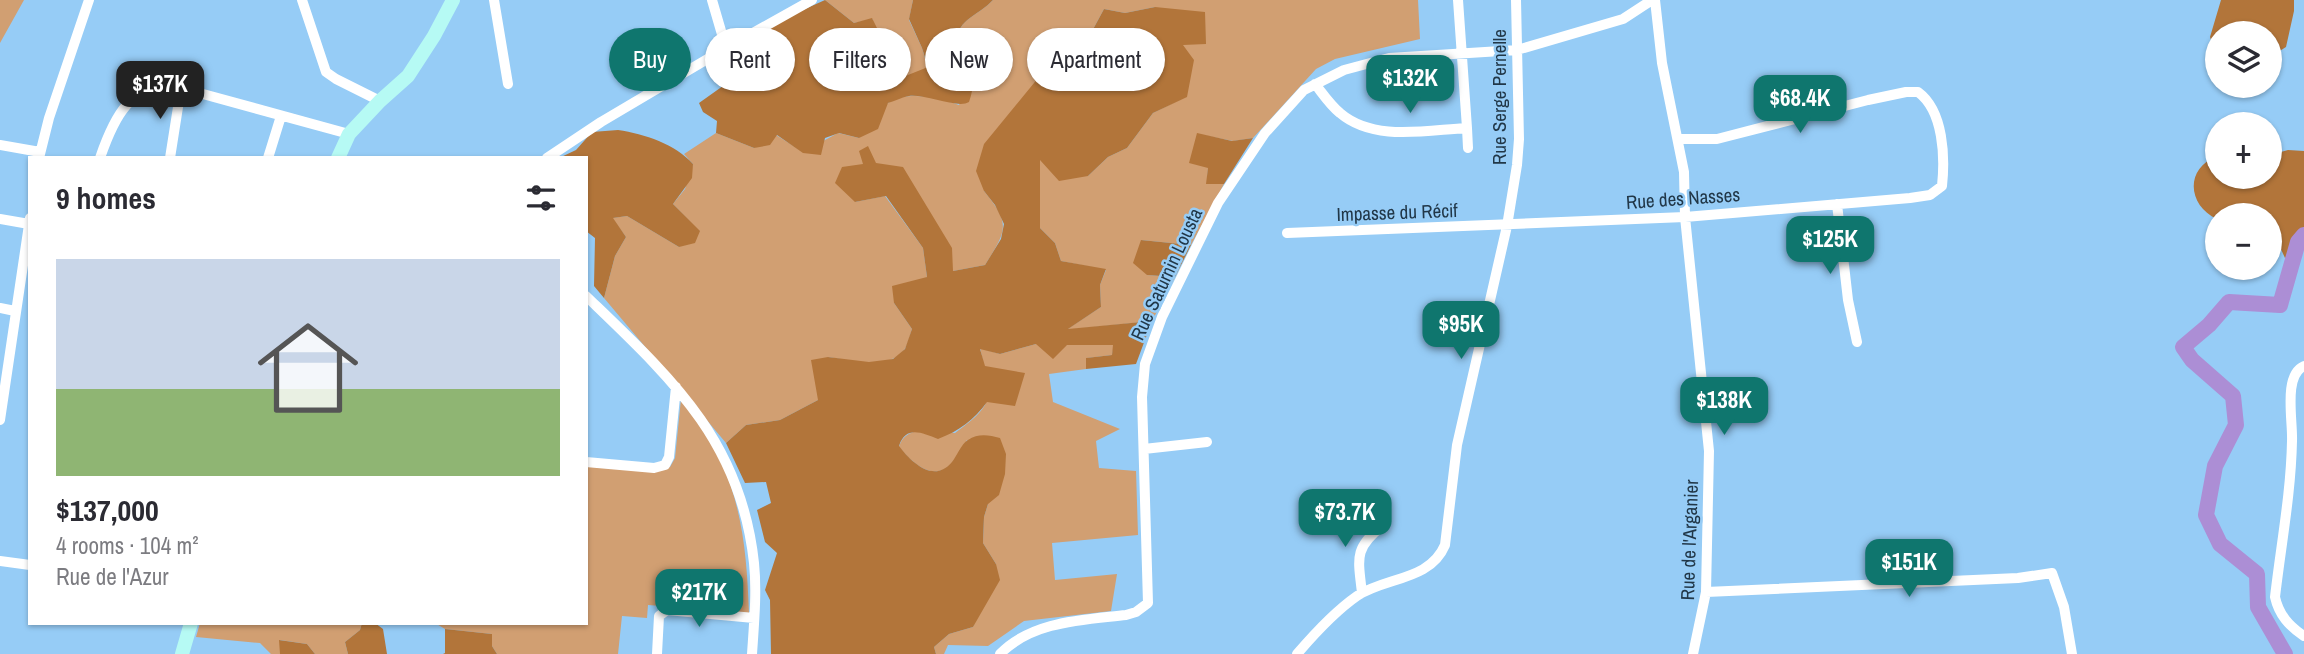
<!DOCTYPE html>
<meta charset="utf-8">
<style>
:root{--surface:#fff;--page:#f7f7f7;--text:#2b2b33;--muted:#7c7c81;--accent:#0f766e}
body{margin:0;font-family:"Archivo Narrow",sans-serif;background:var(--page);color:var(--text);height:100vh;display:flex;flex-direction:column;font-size:26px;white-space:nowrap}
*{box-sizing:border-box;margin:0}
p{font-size:23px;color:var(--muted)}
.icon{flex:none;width:38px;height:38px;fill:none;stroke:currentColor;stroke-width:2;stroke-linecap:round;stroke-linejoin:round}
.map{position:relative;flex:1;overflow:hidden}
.details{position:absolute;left:28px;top:156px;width:560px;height:469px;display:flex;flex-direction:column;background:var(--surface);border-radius:0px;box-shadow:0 2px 5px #0004}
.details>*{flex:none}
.guide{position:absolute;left:609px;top:28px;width:665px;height:63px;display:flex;gap:14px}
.tools{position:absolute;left:2205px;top:21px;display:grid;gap:14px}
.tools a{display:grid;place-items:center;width:77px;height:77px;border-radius:50%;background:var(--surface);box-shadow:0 2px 5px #0004;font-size:35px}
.price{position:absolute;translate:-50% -60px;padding:0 16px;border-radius:14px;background:var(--accent);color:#fff;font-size:23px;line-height:46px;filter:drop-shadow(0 2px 4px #0008)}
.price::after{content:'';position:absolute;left:50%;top:42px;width:21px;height:16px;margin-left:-10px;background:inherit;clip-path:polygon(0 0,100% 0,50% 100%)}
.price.active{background:#222;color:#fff}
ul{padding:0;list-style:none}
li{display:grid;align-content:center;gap:14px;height:371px;padding:0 28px}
li span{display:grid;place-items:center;height:217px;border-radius:0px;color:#555}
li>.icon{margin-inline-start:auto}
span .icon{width:126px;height:126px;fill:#fffc;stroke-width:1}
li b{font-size:30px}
h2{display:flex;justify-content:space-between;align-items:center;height:84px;padding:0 28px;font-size:30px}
.pill{padding:0 24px;border-radius:32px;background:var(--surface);box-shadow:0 2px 5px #0004;font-size:24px;line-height:63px}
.pill.active{background:var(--accent);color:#fff}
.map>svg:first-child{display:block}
.green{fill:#d19f72}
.forest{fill:#b2753a}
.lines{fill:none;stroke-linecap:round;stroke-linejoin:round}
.river{stroke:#ac8ed5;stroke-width:16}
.street{stroke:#fff;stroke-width:10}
.secondary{stroke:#b6faf4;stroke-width:14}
.labels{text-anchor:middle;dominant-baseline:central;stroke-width:5;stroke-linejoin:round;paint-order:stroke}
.street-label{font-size:19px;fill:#213748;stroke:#96ccf6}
</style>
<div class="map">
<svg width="2304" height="654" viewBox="0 0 2304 654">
<rect width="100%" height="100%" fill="#96ccf6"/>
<!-- green -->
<path class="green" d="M0,0H24L0,43Z
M825,0H913L909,20L922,48L928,68C909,75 888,88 870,72C869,53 868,38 873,19L854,23Z
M993,0H1418L1420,39L1335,59L1316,69L1253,138L1233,141L1197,134L1208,168L1207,184H1224L1191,245L1141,240L1147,275L1175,277L1152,321L1066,330L1101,307L1100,285L1106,270L1061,261L1055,243L1040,228V159L1088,176L1108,157L1127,148L1153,113L1187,96L1182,45L1155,7L1125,13L1104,9L1084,46L1052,61L984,191C1011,224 1007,230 985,265L953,271L863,164L855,202L885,196L923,248L927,277L894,303L912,329C910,335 908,345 904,350C888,371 850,360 828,357L818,400L780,420L746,425L726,443L604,298L615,256L626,237L612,218L627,216L679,247L699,231L673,204L685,189L693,164L684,154L716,133L754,148L776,135L803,152L838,133L859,138C868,128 877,111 888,103C909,90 938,98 959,105L972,70L967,58V46L956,41C959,18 978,16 993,0Z
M1036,344L1114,345L1112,355L1087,358L1086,369L1049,374L1053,402L1120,429L1096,441L1099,468L1136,471L1138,535L1052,543L1055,580L1117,574L1111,611L1024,621L988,646L948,645L944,654H936L934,647L949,634L973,627L996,564L983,543L984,517L988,504L967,440C962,448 957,458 951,464C932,483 911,461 899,447C906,423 935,432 955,433C965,425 978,417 985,405C991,394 983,361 980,348L1000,354Z
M681,399C694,418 710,438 720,459C743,508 747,559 749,613L648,605L647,618L622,616L618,654H497L492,646V634L445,629L435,623H586V466L670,467L675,458Z
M200,623H362L360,630L345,642L348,654H315L307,644L280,640V654H271L260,643L196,637Z"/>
<!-- forest -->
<path class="forest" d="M825,0L854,23L872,18L878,30L867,41L871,51L870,72L885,81L898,79L928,67L922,48L909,19L913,0H993C978,16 959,18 956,41L967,46C968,70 978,77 969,102C958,109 926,94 909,96C902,97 895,101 888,103L878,129L859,138L839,133L825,138L821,155L803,153L777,135L770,145L754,148L716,133L717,121L703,112L699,103L737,76L753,45L767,29L785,18Z
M2221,0H2294V11L2286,47L2270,57V33H2217V56L2210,37Z
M1155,7L1205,12L1206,44L1183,45L1194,60L1187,97L1153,113L1127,148L1108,157L1088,176L1059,181L1040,160V228L1055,243L1061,261L1106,269L1100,285L1101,307L1068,329L1152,321L1136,364L1086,369V358L1112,355L1113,345H1067L1053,359L1036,344L1000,354L980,349L985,366L1025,373L1015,406L987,402C974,420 959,431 938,439C922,433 906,425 899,446C911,462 934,484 952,462C957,456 961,444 968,440C978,433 989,435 1000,438L1006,454L1005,474L999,495L988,504L984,517L983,543L996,564L1000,580L973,627L949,634L934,647L936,654H771L770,600L765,590L777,553L765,542L757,510L771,503L766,482L745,483L726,443L746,425L780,420L818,400L811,360L828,357L869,362L893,359L905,349L912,329L894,303L892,286L927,277L923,248L886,196L855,202L835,183L842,167L863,164L859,151L868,146L876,163L903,167L952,248L953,271L985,265L1001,239L1004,224L995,205L984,191L976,171L984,144L1052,61L1084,46L1104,9L1125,13Z
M618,130C645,134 675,144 693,164L692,178L673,204L700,231L695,243L679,247L627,216L613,218L626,237L615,256L604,298L594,286L595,238L586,231V158H559L576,150L592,132Z
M1197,133L1232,141L1253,138L1224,184H1206L1208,168L1189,163Z
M2288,150L2304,151V247L2285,258L2270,225V215H2217V219C2188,206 2184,169 2217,156V177H2270V155Z
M1141,240L1191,245L1175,277L1147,275L1133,263Z
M362,623H375L383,629L387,654H348L345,642L360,630Z
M445,629L492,634V646L497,654H443L445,653Z
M279,640L307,644L315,654H280Z"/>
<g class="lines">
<!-- river -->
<path class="river" d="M2285,654L2258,607L2257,574L2220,544L2206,515L2215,466L2236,425L2233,396L2192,360L2183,347L2209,325L2229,302L2280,305L2298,242L2304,235"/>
<!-- street -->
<path class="street" d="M302,0L326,72L336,79L380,101
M494,0L508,84
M1655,0L1662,63L1684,172L1685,217L1709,451L1706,592L1693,654
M726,48L812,0
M1315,84C1323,94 1330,105 1340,113C1374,142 1426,130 1467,128L1458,0
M1467,128L1468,148
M0,145L40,152
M39,158L49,118L89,0
M100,158C114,117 131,80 181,88L349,134
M170,158L181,88
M268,158L281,116
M547,158L601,122L726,48L712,0
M1837,204L1848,300L1857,342
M0,219L29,224
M1287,233L1685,217L1910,198L1930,195L1942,186C1945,158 1944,111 1918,92H1906L1868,100L1717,139H1679
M586,296C670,377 741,440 754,563C757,592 754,624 752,654
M0,308L15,311
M2304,366C2283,375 2293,421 2292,441C2291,493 2281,545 2275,597C2279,615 2289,626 2304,636
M0,420L30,218
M1144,449L1207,442
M586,462L654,468L665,465L669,457L676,387
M0,561L30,565
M1706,592L2018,578L2052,573L2064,607L2072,654
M1362,593C1358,558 1354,548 1382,526
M657,654L659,616L667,610L754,618
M1000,654C1032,621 1083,620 1126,615L1136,612L1148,603L1142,397L1145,364L1162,317L1218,203L1265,133L1304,90L1344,70L1389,58L1517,50L1623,19L1652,0
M1297,654C1315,633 1334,612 1357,596C1385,577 1430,581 1445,545L1457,445L1507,226L1517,165L1519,139L1516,0"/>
<!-- secondary -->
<path class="secondary" d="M338,158L349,134L380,101L408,76L434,36L453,0
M182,654L191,623"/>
</g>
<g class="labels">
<!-- street labels -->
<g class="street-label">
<text transform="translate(1499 97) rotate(-90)">Rue Serge Pernelle</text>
<text transform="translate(1683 198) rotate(-4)">Rue des Nasses</text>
<text transform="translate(1397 212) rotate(-2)">Impasse du Récif</text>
<text transform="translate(1166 274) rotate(-65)">Rue Saturnin Lousta</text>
<text transform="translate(1689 540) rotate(-88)">Rue de l'Arganier</text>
</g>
</g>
</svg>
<div class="tools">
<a><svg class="icon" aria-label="layers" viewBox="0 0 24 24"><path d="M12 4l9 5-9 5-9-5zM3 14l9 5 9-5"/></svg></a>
<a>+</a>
<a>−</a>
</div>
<b class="price" style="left:1410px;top:115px">$132K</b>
<b class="price active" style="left:160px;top:121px">$137K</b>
<b class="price" style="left:1800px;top:135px">$68.4K</b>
<b class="price" style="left:1830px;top:276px">$125K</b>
<b class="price" style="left:1461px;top:361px">$95K</b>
<b class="price" style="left:1724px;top:437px">$138K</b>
<b class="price" style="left:1345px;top:549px">$73.7K</b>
<b class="price" style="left:1909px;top:599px">$151K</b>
<b class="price" style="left:699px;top:629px">$217K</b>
<div class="guide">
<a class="pill active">Buy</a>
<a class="pill">Rent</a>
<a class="pill">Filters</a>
<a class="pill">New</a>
<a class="pill">Apartment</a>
</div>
<section class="details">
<h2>9 homes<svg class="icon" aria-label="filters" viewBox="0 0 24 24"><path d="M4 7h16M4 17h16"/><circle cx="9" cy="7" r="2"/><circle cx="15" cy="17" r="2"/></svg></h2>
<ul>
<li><span style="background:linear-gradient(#c9d6e8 60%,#8fb573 0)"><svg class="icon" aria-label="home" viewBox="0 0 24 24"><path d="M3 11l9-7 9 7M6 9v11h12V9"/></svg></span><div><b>$137,000</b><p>4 rooms · 104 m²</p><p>Rue de l'Azur</p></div></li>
</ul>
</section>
</div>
